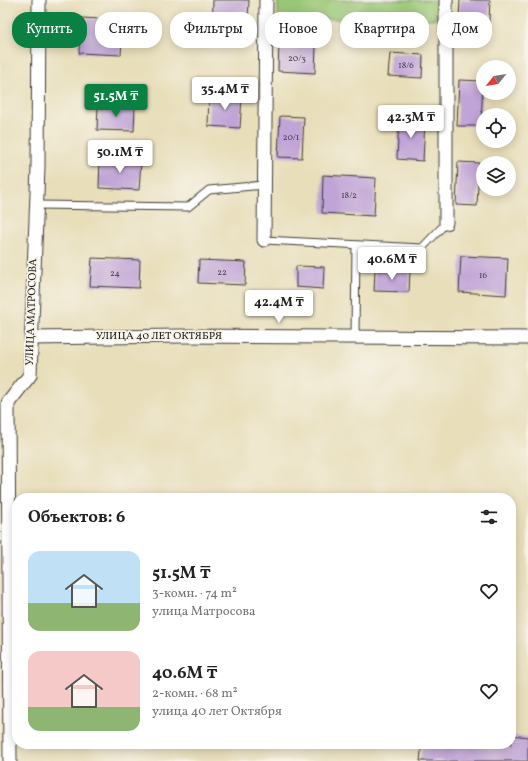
<!DOCTYPE html>
<html lang="ru">
<meta charset="utf-8">
<style>
:root{--surface:#fff;--page:#f2f2f2;--text:#222;--muted:#767676;--accent:#0b8043}
body{margin:0;font-family:Vollkorn,serif;background:var(--page);color:var(--text);height:100vh;display:flex;flex-direction:column;font-size:15px;white-space:nowrap}
*{box-sizing:border-box;margin:0}
p{font-size:13px;color:var(--muted)}
.icon{flex:none;width:22px;height:22px;fill:none;stroke:currentColor;stroke-width:2;stroke-linecap:round;stroke-linejoin:round}
.map{position:relative;flex:1;overflow:hidden}
.details{position:absolute;left:12px;top:493px;width:504px;height:256px;display:flex;flex-direction:column;background:var(--surface);border-radius:16px;box-shadow:0 2px 10px #0003}
.details>*{flex:none}
.guide{position:absolute;left:12px;top:12px;width:504px;height:36px;display:flex;gap:8px}
.needle{width:26px;rotate:240deg}
.controls{position:absolute;left:476px;top:60px;display:grid;gap:8px}
.controls a{display:grid;place-items:center;width:40px;height:40px;border-radius:50%;background:var(--surface);box-shadow:0 2px 10px #0003;font-size:20px}
.price{position:absolute;translate:-50% -34px;padding:0 9px;border-radius:4px;background:#fff;color:#222;font-size:13px;line-height:26px;filter:drop-shadow(0 1px 2px #0008)}
.price::after{content:'';position:absolute;left:50%;top:24px;width:12px;height:9px;margin-left:-6px;background:inherit;clip-path:polygon(0 0,100% 0,50% 100%)}
.price.on{background:var(--accent);color:#fff}
ul{padding:0;list-style:none}
li{display:flex;align-items:center;gap:12px;height:100px;padding:0 16px}
li span{display:grid;place-items:center;flex:none;width:112px;height:80px;border-radius:12px;color:#555}
li>.icon{margin-inline-start:auto}
span .icon{width:48px;height:48px;fill:#fffc;stroke-width:1}
li b{font-size:17px}
h2{display:flex;justify-content:space-between;align-items:center;height:48px;padding:0 16px;font-size:17px}
.tag{padding:0 14px;border-radius:16px;background:var(--surface);box-shadow:0 2px 10px #0003;font-size:14px;line-height:36px}
.tag.on{background:var(--accent);color:#fff}
.map>svg:first-child{display:block}
.green{fill:#9ac775;stroke:#5b7248}
.building{fill:#c1a4d7}
.lines{fill:none;stroke-linecap:round;stroke-linejoin:round}
.service-casing{stroke:#3b3934;stroke-width:9}
.minor-casing{stroke:#3b3934;stroke-width:15}
.service{stroke:#fff;stroke-width:7}
.minor{stroke:#fff;stroke-width:13}
.labels{text-anchor:middle;dominant-baseline:central;stroke-width:3.5;stroke-linejoin:round;paint-order:stroke}
.number-label{font-size:9px;fill:#453e4b}
.street-label{font-size:11px;fill:#1c1c1c;stroke:#f7f3e8}
</style>
<div class="map">
<svg width="528" height="761" viewBox="0 0 528 761">
<rect width="100%" height="100%" fill="#f7f3e8"/>
<filter id="ink" filterUnits="userSpaceOnUse"><feTurbulence type="fractalNoise" baseFrequency=".025" numOctaves="2"/><feDisplacementMap in="SourceGraphic" scale="8" xChannelSelector="R" yChannelSelector="G"/><feConvolveMatrix kernelMatrix="1 2 1 2 8 2 1 2 1" color-interpolation-filters="sRGB"/></filter>
<filter id="wash" filterUnits="userSpaceOnUse"><feTurbulence type="fractalNoise" baseFrequency=".012" numOctaves="4" result="noise"/><feDisplacementMap in="SourceGraphic" scale="16" xChannelSelector="R" yChannelSelector="G"/><feGaussianBlur stdDeviation="0.9" result="paint"/><feColorMatrix in="noise" values="0 0 0 0 0 0 0 0 0 0 0 0 0 0 0 0 0 1.4 0 .05"/><feComposite in="paint" operator="in"/></filter>
<g filter="url(#wash)">
<rect width="100%" height="100%" fill="#e8deba"/>
<!-- green -->
<path class="green" d="M278,0H436V19H278Z"/>
<g id="blocks">
<!-- building -->
<path class="building" d="M213,0H249L247,42L212,40Z
M460,0H490L488,40L458,39Z
M81,18L123,20L121,55L79,53Z
M279,43L316,45L315,73L278,71Z
M390,53L423,55L422,78L388,76Z
M459,80L483,81L481,126H457Z
M209,94L242,96L240,128L208,126Z
M98,104L135,106L134,131L97,130Z
M280,116L304,117L302,158L278,157Z
M399,117L425,119L423,161L397,159Z
M100,159L141,161L139,190L99,188Z
M458,162L479,163L477,206L456,205Z
M323,175L376,178L374,216L322,213Z
M461,256L508,258L506,295L459,292Z
M92,258L140,260L139,288L90,286Z
M199,260L246,262L245,285L198,283Z
M296,266L324,267L323,289L296,287Z
M375,270L410,271L409,292L374,291Z
M511,735L528,737V761H420L422,744H511Z"/>
</g>
</g>
<g filter="url(#ink)">
<use href="#blocks" fill-opacity="0" stroke="#3b3934" stroke-width="1"/>
<g class="lines">
<!-- service casing -->
<g class="service-casing">
<path id="service" d="M36,205L188,207L209,190L264,185
M264,240L422,248L446,223
M355,337L356,245"/>
</g>
<!-- minor casing -->
<g class="minor-casing">
<path id="minor" d="M446,0V223
M264,240L266,0
M31,338L181,336L528,338
M10,761L8,403L30,375L38,167L39,0"/>
</g>
<!-- service -->
<use href="#service" class="service"/>
<!-- minor -->
<use href="#minor" class="minor"/>
</g>
</g>
<g class="labels">
<!-- number labels -->
<g class="number-label">
<text x="297" y="58">20/3</text>
<text x="406" y="65">18/6</text>
<text x="291" y="137">20/1</text>
<text x="349" y="195">18/2</text>
<text x="222" y="272">22</text>
<text x="115" y="273">24</text>
<text x="483" y="275">16</text>
</g>
<!-- street labels -->
<g class="street-label">
<text transform="translate(32 312) rotate(-88)">УЛИЦА МАТРОСОВА</text>
<text x="159" y="336">УЛИЦА 40 ЛЕТ ОКТЯБРЯ</text>
</g>
</g>
</svg>
<div class="controls">
<a><svg class="needle" viewBox="-14 -14 28 28"><path d="M0-13l5 13h-10z" fill="#e53935"/><path d="M0 13l5-13h-10z" fill="#767676"/></svg></a>
<a><svg class="icon" aria-label="locate" viewBox="0 0 24 24"><circle cx="12" cy="12" r="6"/><path d="M12 2v4M12 18v4M2 12h4M18 12h4"/></svg></a>
<a><svg class="icon" aria-label="layers" viewBox="0 0 24 24"><path d="M12 4l9 5-9 5-9-5zM3 14l9 5 9-5"/></svg></a>
</div>
<b class="price" style="left:225px;top:111px">35.4M ₸</b>
<b class="price on" style="left:116px;top:118px">51.5M ₸</b>
<b class="price" style="left:411px;top:139px">42.3M ₸</b>
<b class="price" style="left:120px;top:174px">50.1M ₸</b>
<b class="price" style="left:392px;top:281px">40.6M ₸</b>
<b class="price" style="left:279px;top:324px">42.4M ₸</b>
<div class="guide">
<a class="tag on">Купить</a>
<a class="tag">Снять</a>
<a class="tag">Фильтры</a>
<a class="tag">Новое</a>
<a class="tag">Квартира</a>
<a class="tag">Дом</a>
</div>
<section class="details">
<h2>Объектов: 6<svg class="icon" aria-label="filters" viewBox="0 0 24 24"><path d="M4 7h16M4 17h16"/><circle cx="9" cy="7" r="2"/><circle cx="15" cy="17" r="2"/></svg></h2>
<ul>
<li><span style="background:linear-gradient(#bfe0f5 65%,#8fb573 0)"><svg class="icon" aria-label="home" viewBox="0 0 24 24"><path d="M3 11l9-7 9 7M6 9v11h12V9"/></svg></span><div><b>51.5M ₸</b><p>3-комн. · 74 m²</p><p>улица Матросова</p></div><svg class="icon" aria-label="heart" viewBox="0 0 24 24"><path d="M12 20l-8-8c-3-5 5-10 8-4 3-6 11-1 8 4z"/></svg></li>
<li><span style="background:linear-gradient(#f6c9c9 70%,#8fb573 0)"><svg class="icon" aria-label="home" viewBox="0 0 24 24"><path d="M3 11l9-7 9 7M6 9v11h12V9"/></svg></span><div><b>40.6M ₸</b><p>2-комн. · 68 m²</p><p>улица 40 лет Октября</p></div><svg class="icon" aria-label="heart" viewBox="0 0 24 24"><path d="M12 20l-8-8c-3-5 5-10 8-4 3-6 11-1 8 4z"/></svg></li>
</ul>
</section>
</div>
